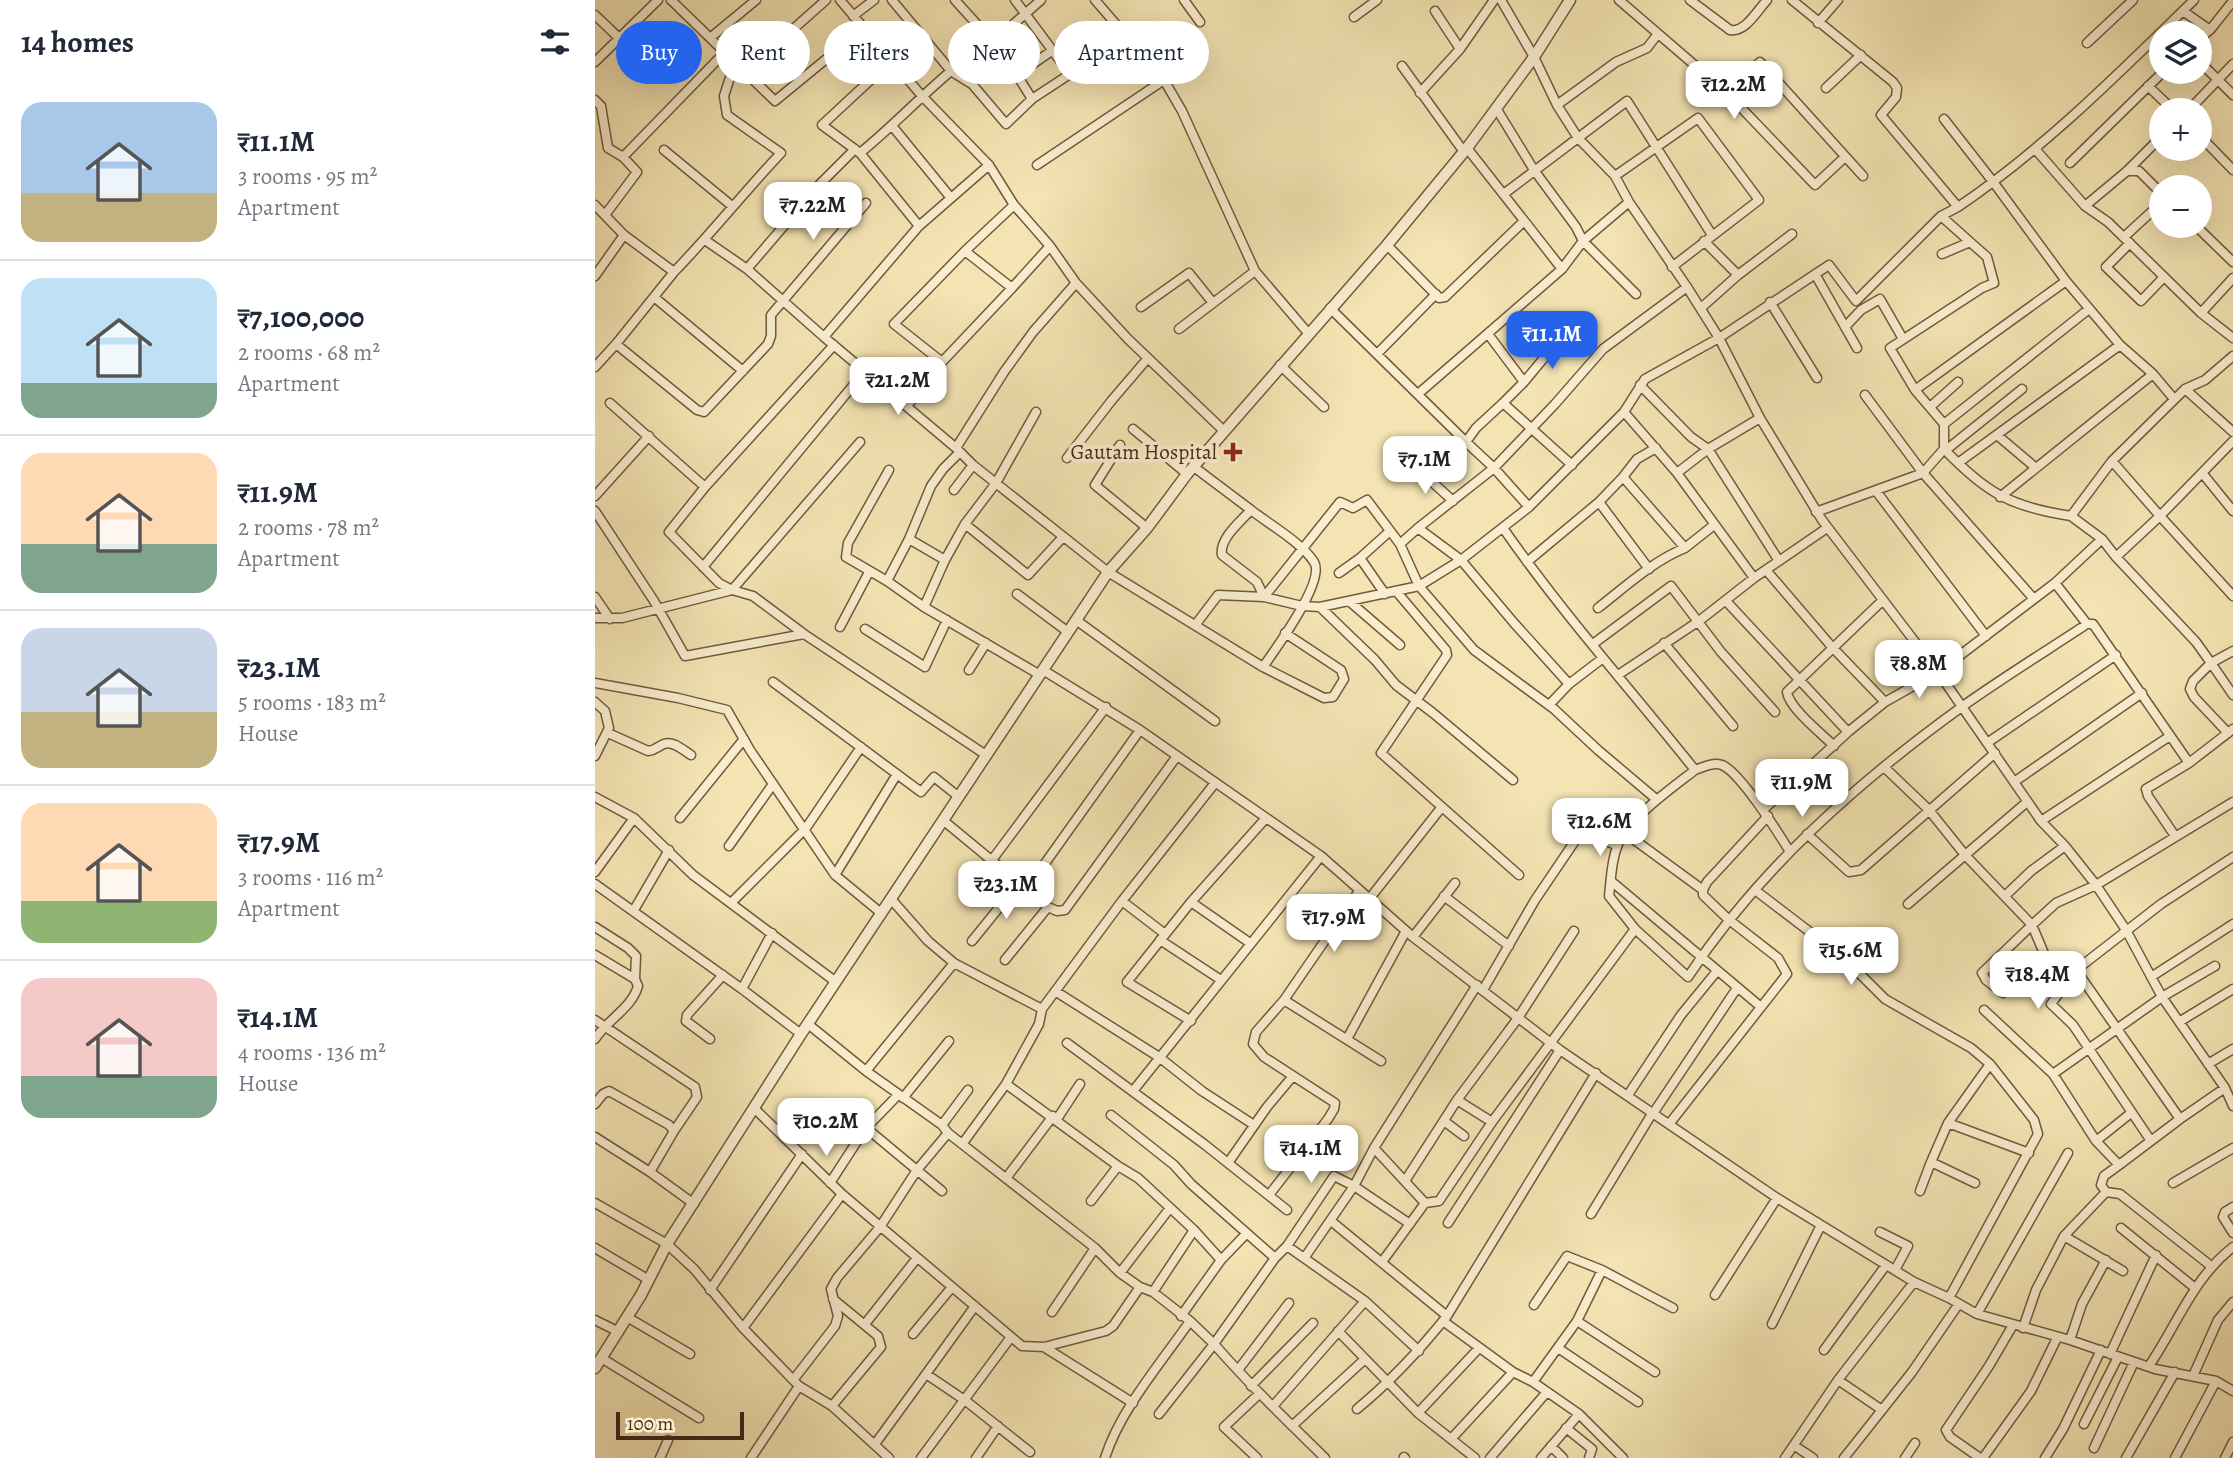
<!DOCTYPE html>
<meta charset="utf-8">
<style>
:root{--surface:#fff;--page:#f6f6f7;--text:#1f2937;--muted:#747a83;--line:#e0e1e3;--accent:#2563eb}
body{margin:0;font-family:Alegreya,serif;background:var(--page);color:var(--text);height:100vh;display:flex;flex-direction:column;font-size:26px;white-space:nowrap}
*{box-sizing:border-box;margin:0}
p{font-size:23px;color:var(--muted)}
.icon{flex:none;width:38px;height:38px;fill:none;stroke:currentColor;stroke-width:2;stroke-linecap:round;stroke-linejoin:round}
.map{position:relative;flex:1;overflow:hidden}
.drawer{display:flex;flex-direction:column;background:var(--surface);width:595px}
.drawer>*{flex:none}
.guide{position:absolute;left:21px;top:21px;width:665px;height:63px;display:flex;gap:14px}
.controls{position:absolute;left:1554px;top:21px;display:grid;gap:14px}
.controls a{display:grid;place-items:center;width:63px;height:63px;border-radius:50%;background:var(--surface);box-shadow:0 7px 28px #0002;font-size:35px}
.scale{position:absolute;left:21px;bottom:18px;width:128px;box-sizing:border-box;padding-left:7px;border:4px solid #482915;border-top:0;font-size:19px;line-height:24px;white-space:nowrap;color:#482915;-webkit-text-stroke:5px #f8edce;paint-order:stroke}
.price{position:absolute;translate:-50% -60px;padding:0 16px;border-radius:14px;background:#fff;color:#222;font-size:23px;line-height:46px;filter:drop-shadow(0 2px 4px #0008)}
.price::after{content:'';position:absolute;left:50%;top:42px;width:21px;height:16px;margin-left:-10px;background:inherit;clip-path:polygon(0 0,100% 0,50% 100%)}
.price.selected{background:var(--accent);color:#fff}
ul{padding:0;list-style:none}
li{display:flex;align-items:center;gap:21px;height:175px;padding:0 21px}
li+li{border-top:2px solid var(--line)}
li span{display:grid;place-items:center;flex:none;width:196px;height:140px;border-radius:21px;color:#555}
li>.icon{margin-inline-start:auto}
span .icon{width:84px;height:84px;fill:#fffc;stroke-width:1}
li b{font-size:30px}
h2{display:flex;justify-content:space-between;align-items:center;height:84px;padding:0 21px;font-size:30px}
.pill{padding:0 24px;border-radius:32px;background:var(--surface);box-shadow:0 7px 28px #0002;font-size:24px;line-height:63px}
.pill.selected{background:var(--accent);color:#fff}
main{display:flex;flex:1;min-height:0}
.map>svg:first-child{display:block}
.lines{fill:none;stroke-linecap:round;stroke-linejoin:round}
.minor-casing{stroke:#73583c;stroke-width:11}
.tertiary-casing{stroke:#73583c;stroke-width:13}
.minor{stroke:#f8edce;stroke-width:8}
.tertiary{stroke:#f8edce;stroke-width:10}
.poi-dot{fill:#8f2418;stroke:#f8edce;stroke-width:2.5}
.labels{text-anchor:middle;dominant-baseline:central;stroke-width:7;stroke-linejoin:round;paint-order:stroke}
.poi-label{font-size:21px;fill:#482915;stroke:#f8edce;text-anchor:end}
</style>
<main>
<section class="drawer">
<h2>14 homes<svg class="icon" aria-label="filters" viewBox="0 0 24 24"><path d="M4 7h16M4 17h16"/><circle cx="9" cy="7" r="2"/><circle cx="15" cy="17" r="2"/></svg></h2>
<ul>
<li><span style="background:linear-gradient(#a9c7e8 65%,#c2b280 0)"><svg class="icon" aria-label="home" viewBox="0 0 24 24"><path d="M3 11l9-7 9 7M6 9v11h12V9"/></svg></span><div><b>₹11.1M</b><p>3 rooms · 95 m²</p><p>Apartment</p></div></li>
<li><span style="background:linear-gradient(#bfe0f5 75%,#7fa58c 0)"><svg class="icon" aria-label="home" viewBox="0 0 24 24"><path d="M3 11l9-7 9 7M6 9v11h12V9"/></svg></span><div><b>₹7,100,000</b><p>2 rooms · 68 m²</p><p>Apartment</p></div></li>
<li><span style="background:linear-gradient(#ffd9b3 65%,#7fa58c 0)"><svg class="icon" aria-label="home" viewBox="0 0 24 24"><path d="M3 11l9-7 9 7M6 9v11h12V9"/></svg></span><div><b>₹11.9M</b><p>2 rooms · 78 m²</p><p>Apartment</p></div></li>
<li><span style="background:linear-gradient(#c9d6e8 60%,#c2b280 0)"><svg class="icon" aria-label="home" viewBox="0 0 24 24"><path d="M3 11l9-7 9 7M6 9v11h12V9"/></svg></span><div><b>₹23.1M</b><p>5 rooms · 183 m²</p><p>House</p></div></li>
<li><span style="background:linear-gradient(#ffd9b3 70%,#8fb573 0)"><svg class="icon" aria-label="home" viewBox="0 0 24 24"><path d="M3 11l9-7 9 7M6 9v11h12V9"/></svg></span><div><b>₹17.9M</b><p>3 rooms · 116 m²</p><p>Apartment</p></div></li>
<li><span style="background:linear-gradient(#f6c9c9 70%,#7fa58c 0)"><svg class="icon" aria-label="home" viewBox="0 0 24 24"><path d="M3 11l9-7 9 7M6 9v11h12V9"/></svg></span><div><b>₹14.1M</b><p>4 rooms · 136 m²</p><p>House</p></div></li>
</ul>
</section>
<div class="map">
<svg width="1638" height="1458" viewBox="0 0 1638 1458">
<rect width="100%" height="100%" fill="#f4e4b3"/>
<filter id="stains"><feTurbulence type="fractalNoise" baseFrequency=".00286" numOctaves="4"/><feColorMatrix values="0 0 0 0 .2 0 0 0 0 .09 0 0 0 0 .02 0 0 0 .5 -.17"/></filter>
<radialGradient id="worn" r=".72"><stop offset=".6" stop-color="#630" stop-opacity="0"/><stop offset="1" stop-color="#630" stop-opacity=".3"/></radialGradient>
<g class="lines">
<!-- minor casing -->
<g class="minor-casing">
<path id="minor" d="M76,0L180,101L269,28
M297,0L356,71L398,42L446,0
M360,0L398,42
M420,0L475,74
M500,0L569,80L587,111L660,271L713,333
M589,0L605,22
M906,0L939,57L962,105L983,138L1020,176L1034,202L1092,287L1124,338L1165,418L1227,520L1343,672L1446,821L1470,846L1501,885L1531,930L1567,997L1630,1088L1638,1106
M1024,0L1132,93L1220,185L1250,157
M1095,0L1135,30C1150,33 1162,11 1172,0
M840,11L865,49
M1588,11L1615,30L1605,38
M0,15L24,38
M258,16L279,0
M759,17L782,0
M1223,23L1243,0
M1615,30L1638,1
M115,38L161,0
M1492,43L1538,0
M297,60L227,125L265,153L324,226
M0,62L63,0
M1605,62L1638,95
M807,66L869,152
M150,72L231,0
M1553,86L1578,110
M1231,88L1266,55
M825,93L865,49L899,0
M1132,93L1165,62L1268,176
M437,99L422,75L458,50
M0,100L6,106L13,148L28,157L42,172L10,215
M962,105L1021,62L1052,48L1062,35
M901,108L939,170L981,227L988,241L1041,294
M1594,110L1638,64
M1349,119L1399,183L1471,281L1525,345L1558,374L1579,399
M298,127L356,198
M1605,136L1638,170
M69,150L137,206
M1441,150L1490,206L1513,222L1606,313
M265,153C297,127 325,97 356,71L377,84L411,124L437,99L475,74L526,33
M28,157L130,52
M1475,163L1568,72
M394,165L419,205L455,246L481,283L533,339L629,431
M442,165L569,80
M1532,171H1544L1566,193
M1020,176L1103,118L1164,200L1077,267
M910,193L1032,101L1117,235
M0,205L29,235L79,272C116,234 149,192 186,153L132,115L129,96L140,62
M1490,206L1532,171L1566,137
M1363,207C1450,148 1524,73 1599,0
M1346,216L1392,257L1399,283L1387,288L1295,348L1320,390L1349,424V449
M1601,226L1638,262
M1529,237L1566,203
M110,240L152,269L229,337L361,448L378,465L513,572L668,667C680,650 731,580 719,562C707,543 674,524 656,510
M1109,241L1143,275
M1535,243L1511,267L1546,301L1569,277
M792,245L844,298L850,297L928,222
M1347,254L1375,242
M152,269L223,186L260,149
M967,269L988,241L1034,202
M1220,274L1262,348
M0,276L29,235
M1638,278L1606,313L1638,338
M417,288L455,246
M59,297L148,371
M1175,302L1222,378
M546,307L594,273L618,303
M735,308L871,442L881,428L908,403L977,465
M1106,308L1143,275L1197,234
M1250,327L1266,310L1285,299L1308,339
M584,329L660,271
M893,334L929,382
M229,337L324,226L394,165L327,96L245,0
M21,344L102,410L109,412L173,344L176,336V315L271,203
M239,345L110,487L74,532L124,583L137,590L158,596L209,634L391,755
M782,354L841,294
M347,362L299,324L370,251L419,205
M685,365L729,407
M0,367L21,344L79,272
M1045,385L1096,437L1113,449L1082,473
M1590,389L1610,380L1638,356
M1320,390L1471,281
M823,394L967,269L872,148
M1270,395L1328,473L1439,599
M15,403L110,487
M908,403L929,382L983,317
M312,406L347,362L417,288L370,251
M1335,407L1363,382
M1029,412L1082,473L1159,578
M1165,418L1113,449L1184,561
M1349,424L1494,309
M538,429L592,474
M1402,435L1441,468
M1638,441L1565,516L1638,596
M871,442L899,468L934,507
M525,445L500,485L552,528
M361,448L409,372L438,332L481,283
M1351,450L1427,389
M472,458L517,400L553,358
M1517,461L1565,516L1521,557
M1363,463L1525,345
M599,467L656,510C645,522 624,539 627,555L662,582L669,597L707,606L725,607L824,586L866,560L823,528L899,468L960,404L1008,349L1092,287
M823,469L858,501
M294,470L253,543L251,557L292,581L329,607L445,675
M1608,474L1638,511
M1028,477L1042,459L1061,448
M359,490L378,465
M1281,491L1391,636
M0,496L54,436
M1405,497L1558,374
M0,511L59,601L90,656L209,634
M1221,512L1328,473L1349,449C1391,493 1416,507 1476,516L1517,461L1590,389L1638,432
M1476,516L1507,539L1521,557L1601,642L1616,663L1638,651
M370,524L401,483L441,412
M908,528C967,613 1036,690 1100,770C1109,767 1117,762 1127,765C1145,772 1184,834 1195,852
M314,539L350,560L329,607
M805,544L823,528
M765,558L795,531
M350,560L370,524L433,575L468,537
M932,562L1004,502
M108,567L270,371
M1054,569L1004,502L1028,477L1090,548L1119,525
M744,573L765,558L790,594
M292,581L314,539L336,486L348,469L365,452
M1460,583L1492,624
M801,591L851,650L852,655L786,753L924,875
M422,594L473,632
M0,597L15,619
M754,601L805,645
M1131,601L1253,732L1290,702L1237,647L1171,570
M725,607L780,660L801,685L838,713L918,780
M1003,608C1030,587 1058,561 1090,548
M0,618H27L137,590L265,442
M481,620L620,721
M601,624L623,595L669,597L745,502L758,508L772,500L805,544L824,586L879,650L959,709L1003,750L1061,799
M245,627L274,572
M270,629L330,667L352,620
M1069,643L1138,726
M998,644L1076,586L1126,652L1180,712
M668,667L729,698L738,697L749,679L746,670L690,633
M374,670L391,643
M448,670L545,730L726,856L818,937L965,1050L1182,1198L1319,1282L1354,1298L1382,1314L1475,1340L1560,1369L1621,1381L1638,1391
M1023,675L1104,621L1159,578L1232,528
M178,682L326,792L339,777L364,797
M0,683L83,698L132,710L155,750L240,875L286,913
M974,684L919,623L866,560L934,507L1029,412L1050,379L1124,338L1234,265L1261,301L1346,216L1363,207L1286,115L1301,97L1302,88L1298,82L1197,0
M0,702L10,711L14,728L0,756
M1290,702L1343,672L1460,583L1507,539
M954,705L974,684L1008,658
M13,733L53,751C61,750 63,746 69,744C78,740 89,751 96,755
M1633,733L1599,697L1595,689L1598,681L1616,663L1638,695
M1392,743L1521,655
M1239,746C1227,734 1194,708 1192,692L1288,600
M1289,767L1334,810L1370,855L1437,925L1461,903L1501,885L1638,802
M1100,770C1078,787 1030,821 1022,847C1016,862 1016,880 1014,896L1040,929L1093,977C1164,869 1264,781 1368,706C1409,677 1451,651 1492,624H1498L1594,763
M1419,782L1547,693
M0,797L39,818L98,875L241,982
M1168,810L1253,732
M85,818L149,739
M349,821L453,907L462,911L470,910L582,756
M1446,821L1575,736
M1030,833L1108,890
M1212,834L1254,872L1266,870L1400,753
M1580,836L1553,796L1551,789L1594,763L1638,729
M134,846L178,784
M397,860L511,707
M0,872L39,818
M240,875L302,774
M1016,881L1166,1007
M0,884L147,989L206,1034
M431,890L545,730
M1160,890L1249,958L1290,999L1376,1048L1395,1064L1439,1120L1443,1134L1354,1298
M1411,895L1436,871L1470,846
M849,896L914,946
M775,898L846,808
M296,899L333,941L359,963L447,1009L527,901L620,783
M527,901L570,934
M137,902L211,828L266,747
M596,902L655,943
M1313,904L1432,802
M39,910L74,850
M0,927L33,948L41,956L40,979L43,986C37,1008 12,1020 0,1039
M818,937L860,883
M565,940L626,980
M377,941L424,883
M0,955L40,979
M410,960L453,907
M1481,970L1456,1004L1478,1025L1556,1141
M1556,977L1638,924
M147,989L177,933
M888,990L940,900L984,835C996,830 1010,841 1022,846
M460,991L564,1057L607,1091L659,1125
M1408,993L1391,980L1387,973L1437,925L1464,989
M689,1000L764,891
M1389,1010L1458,1074L1501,1141L1524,1165L1585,1119L1630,1088
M0,1020L100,1087L102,1097L79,1131
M596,1021L532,982L596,902L671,818
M1584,1022L1638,989
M213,1024L271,1071L347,1125L353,1133L500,1248L525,1273L545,1287L558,1292L595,1321L619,1344L680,1258L692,1246L770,1301L824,1351
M115,1039L91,1021L92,1015L128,975
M752,1039L811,931
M472,1043L609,1144L692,1210
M1613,1064L1638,1049
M271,1071L359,963
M1458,1074L1567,997L1620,966
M411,1084L444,1024L447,1009
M538,1091L726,856
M1033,1095L1086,1015L1122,971
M308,1098L354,1041
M862,1100L923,1018L979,931
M0,1104L8,1094L14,1091L74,1125L79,1131L55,1172
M246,1107L347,1191
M159,1108L247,1194L427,1346L449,1347L511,1331L518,1326L545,1287
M1059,1112L1142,988
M516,1115L579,1165L596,1184L680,1258
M462,1119L485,1084
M1585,1119L1481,970L1566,904L1638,857
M849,1121L869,1136
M1075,1123L1192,974L1183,958L1133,919L1108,895V890L1112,882L1173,816
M1353,1123L1434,1153
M347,1125L373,1090
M0,1137L55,1172L99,1204
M1501,1141L1536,1113
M368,1143L411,1084L523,1166L543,1178L599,1230L626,1260
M779,1148L882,985
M633,1163L672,1107L698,1076
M1524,1165L1509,1176L1506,1185L1511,1192L1525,1194L1616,1266
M412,1177L458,1116
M810,1181L862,1100L897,1122
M235,1183L270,1129L303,1095
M1380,1183L1336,1162L1353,1123L1395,1064
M1578,1183L1638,1148
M1325,1191L1336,1162
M674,1195L733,1119L739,1109L740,1103L669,1057L658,1044L661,1032L689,1000L786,1061
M496,1201L523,1166
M0,1203L72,1244L99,1269L148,1328L204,1386L237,1406L294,1458
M1638,1207L1630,1212L1628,1217L1638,1233
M996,1214L1058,1112
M736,1221L852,1316
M853,1223L965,1050
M1526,1228L1600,1288
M1285,1232L1313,1246L1300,1270
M1469,1236L1528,1271
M692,1246L739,1176L759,1186L815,1224
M0,1248L54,1280
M710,1257L759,1186L779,1148L830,1203L844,1201L897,1122L1040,929
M787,1262L830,1203
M525,1273L575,1208
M115,1290L207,1154
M558,1292L599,1230
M1120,1295L1182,1198
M939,1305L972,1256L1007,1270L1078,1308
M457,1312L500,1248
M1382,1314L1473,1153
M586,1316L626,1260L651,1234
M32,1317L95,1354
M0,1320L24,1332
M848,1321L918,1372L938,1382
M982,1321L1060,1372
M270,1324L322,1258
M1177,1324L1226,1225
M148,1328L247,1194
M1428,1328L1441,1290L1469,1236L1511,1192
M743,1331L823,1413L880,1458
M318,1334L357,1287
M1475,1340L1487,1304L1511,1260
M449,1347L538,1403
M963,1348L1043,1402
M1229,1350L1291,1265
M1515,1354L1561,1255
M8,1359L104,1418
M1554,1366C1582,1325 1598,1278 1638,1247
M643,1370L694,1303
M331,1374L380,1306
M1598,1376L1623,1320L1638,1302
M199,1379L240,1326L243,1316L236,1289L242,1278L285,1227L322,1170L353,1133
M1243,1380L1287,1410
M656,1386L718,1323
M679,1405L770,1301
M237,1406L286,1347L283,1336L238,1299
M762,1409C796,1381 824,1351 852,1316L1001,1073
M823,1413L884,1348
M564,1414L619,1344C654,1384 692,1421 730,1458
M984,1414L1028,1458
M1489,1424L1523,1357
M697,1426L770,1359
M971,1428L997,1449L994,1458
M857,1438L918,1372
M280,1444L331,1374L371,1401L435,1452
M956,1446L968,1458
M1200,1446L1218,1458
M1499,1448L1539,1362
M809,1457L810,1458
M65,1458L73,1440
M156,1458L204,1386
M326,1458L416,1337
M381,1458L403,1426
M510,1458C525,1410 566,1363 595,1321
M662,1458L629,1427L664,1394
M895,1458L951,1393
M946,1458L984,1414L938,1382L982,1321L1007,1270
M1190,1458L1243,1380L1319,1282
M1249,1458L1317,1372L1363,1305
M1310,1458L1320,1443
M1385,1458L1355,1437L1351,1430L1394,1366L1418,1325
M1388,1458L1436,1391L1462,1338
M1450,1458L1468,1429L1506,1350
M1531,1458L1580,1372
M1580,1458L1621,1381
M1630,1458L1638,1442"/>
</g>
<!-- tertiary casing -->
<g class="tertiary-casing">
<path id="tertiary" d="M0,1368L46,1295L72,1244L206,1034L513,572L552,528L592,474L792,245L872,148L939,57L975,0"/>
</g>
<!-- minor -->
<use href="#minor" class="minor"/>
<!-- tertiary -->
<use href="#tertiary" class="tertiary"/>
</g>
<!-- markers -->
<path class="poi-dot" d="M634.5 441.5h7v7h7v7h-7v7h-7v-7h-7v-7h7z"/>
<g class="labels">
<!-- poi labels -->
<g class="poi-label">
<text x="622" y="452">Gautam Hospital</text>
</g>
</g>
<rect width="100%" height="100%" filter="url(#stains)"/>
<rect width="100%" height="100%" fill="url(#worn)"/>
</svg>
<div class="controls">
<a><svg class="icon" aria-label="layers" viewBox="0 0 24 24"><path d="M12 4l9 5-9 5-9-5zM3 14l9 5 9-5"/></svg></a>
<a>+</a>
<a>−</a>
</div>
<div class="scale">100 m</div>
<b class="price" style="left:1139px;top:121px">₹12.2M</b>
<b class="price" style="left:218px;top:242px">₹7.22M</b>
<b class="price selected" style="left:957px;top:371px">₹11.1M</b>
<b class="price" style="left:303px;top:417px">₹21.2M</b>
<b class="price" style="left:830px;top:496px">₹7.1M</b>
<b class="price" style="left:1324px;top:700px">₹8.8M</b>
<b class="price" style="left:1207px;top:819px">₹11.9M</b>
<b class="price" style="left:1005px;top:858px">₹12.6M</b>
<b class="price" style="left:411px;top:921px">₹23.1M</b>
<b class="price" style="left:739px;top:954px">₹17.9M</b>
<b class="price" style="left:1256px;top:987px">₹15.6M</b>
<b class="price" style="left:1443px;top:1011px">₹18.4M</b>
<b class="price" style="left:231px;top:1158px">₹10.2M</b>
<b class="price" style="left:716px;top:1185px">₹14.1M</b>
<div class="guide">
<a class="pill selected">Buy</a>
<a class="pill">Rent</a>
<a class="pill">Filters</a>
<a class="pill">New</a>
<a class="pill">Apartment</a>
</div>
</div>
</main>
